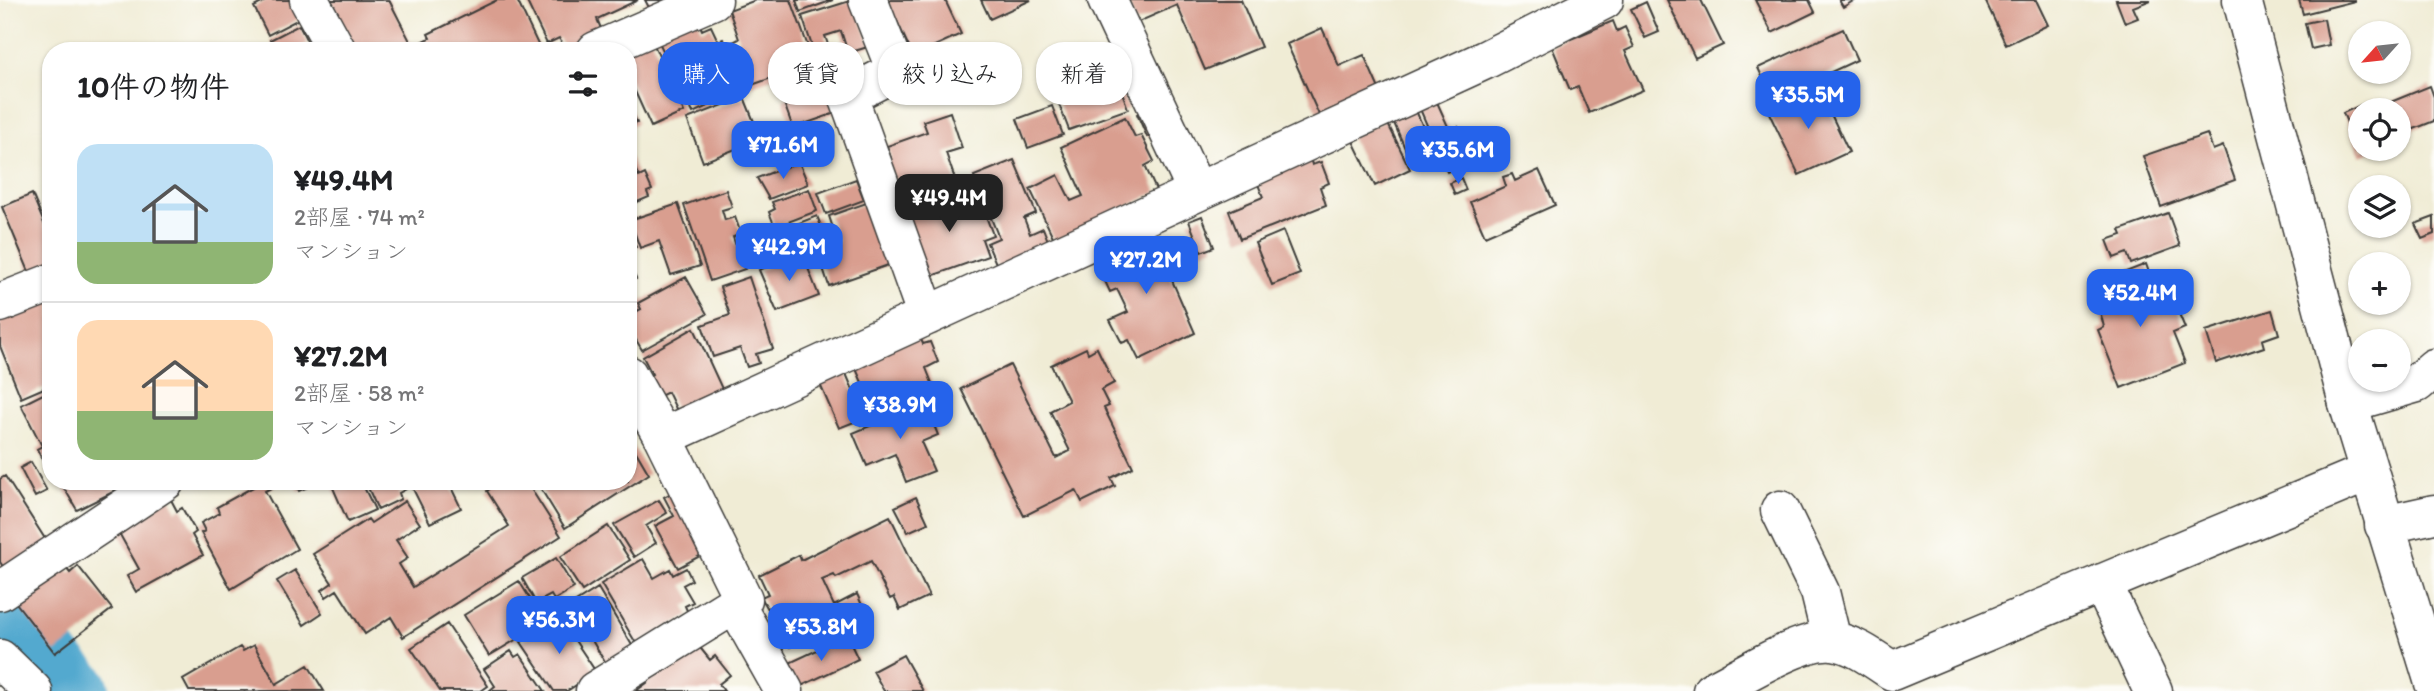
<!DOCTYPE html>
<html lang="ja">
<meta charset="utf-8">
<style>
:root{--surface:#fff;--page:#f2f2f2;--text:#202124;--muted:#757577;--line:#e0e0e0;--accent:#2563eb}
body{margin:0;font-family:Itim,"Klee One",sans-serif;background:var(--page);color:var(--text);height:100vh;display:flex;flex-direction:column;font-size:26px;white-space:nowrap}
*{box-sizing:border-box;margin:0}
p{font-size:23px;color:var(--muted)}
.icon{flex:none;width:38px;height:38px;fill:none;stroke:currentColor;stroke-width:2;stroke-linecap:round;stroke-linejoin:round}
.map{position:relative;flex:1;overflow:hidden}
.sheet{position:absolute;left:42px;top:42px;width:595px;height:448px;display:flex;flex-direction:column;background:var(--surface);border-radius:28px;box-shadow:0 2px 5px #0004}
.sheet>*{flex:none}
.guide{position:absolute;left:658px;top:42px;width:665px;height:63px;display:flex;gap:14px}
.needle{width:46px;rotate:243deg}
.buttons{position:absolute;left:2348px;top:21px;display:grid;gap:14px}
.buttons a{display:grid;place-items:center;width:63px;height:63px;border-radius:50%;background:var(--surface);box-shadow:0 2px 5px #0004;font-size:35px}
.price{position:absolute;translate:-50% -60px;padding:0 16px;border-radius:14px;background:var(--accent);color:#fff;font-size:23px;line-height:46px;filter:drop-shadow(0 2px 4px #0008)}
.price::after{content:'';position:absolute;left:50%;top:42px;width:21px;height:16px;margin-left:-10px;background:inherit;clip-path:polygon(0 0,100% 0,50% 100%)}
.price.selected{background:#222;color:#fff}
ul{padding:0;list-style:none}
li{display:flex;align-items:center;gap:21px;height:175px;padding:0 35px}
li+li{border-top:2px solid var(--line)}
li span{display:grid;place-items:center;flex:none;width:196px;height:140px;border-radius:21px;color:#555}
li>.icon{margin-inline-start:auto}
span .icon{width:84px;height:84px;fill:#fffc;stroke-width:1}
li b{font-size:30px}
h2{display:flex;justify-content:space-between;align-items:center;height:84px;padding:0 35px;font-size:30px}
.pill{padding:0 24px;border-radius:28px;background:var(--surface);box-shadow:0 2px 5px #0004;font-size:24px;line-height:63px}
.pill.selected{background:var(--accent);color:#fff}
.map>svg:first-child{display:block}
.lines{fill:none;stroke-linecap:round;stroke-linejoin:round}
.river{stroke:#53a9cf;stroke-width:66}
.building{fill:#d99e8f}
.street-casing{stroke:#3c3b38;stroke-width:41}
.secondary-casing{stroke:#3c3b38;stroke-width:41}
.street{stroke:#fff;stroke-width:38}
.secondary{stroke:#fff;stroke-width:38}
</style>
<div class="map">
<svg width="2434" height="691" viewBox="0 0 2434 691">
<rect width="100%" height="100%" fill="#fdfcf7"/>
<filter id="ink" filterUnits="userSpaceOnUse"><feTurbulence type="fractalNoise" baseFrequency=".0143" numOctaves="2"/><feDisplacementMap in="SourceGraphic" scale="14" xChannelSelector="R" yChannelSelector="G"/><feConvolveMatrix kernelMatrix="1 2 1 2 8 2 1 2 1" color-interpolation-filters="sRGB"/></filter>
<filter id="wash" filterUnits="userSpaceOnUse"><feTurbulence type="fractalNoise" baseFrequency=".00686" numOctaves="4" result="noise"/><feDisplacementMap in="SourceGraphic" scale="28" xChannelSelector="R" yChannelSelector="G"/><feGaussianBlur stdDeviation="1.57" result="paint"/><feColorMatrix in="noise" values="0 0 0 0 0 0 0 0 0 0 0 0 0 0 0 0 0 1.4 0 .05"/><feComposite in="paint" operator="in"/></filter>
<g filter="url(#wash)">
<rect width="100%" height="100%" fill="#f0ecd5"/>
<g class="lines">
<!-- river -->
<path class="river" d="M0,610L77,691"/>
</g>
<g id="blocks">
<!-- building -->
<path class="building" d="M267,0H290L299,19L268,35L254,7Z
M331,0H389L411,43L396,51H357Z
M497,0H517L541,51H418L416,45L430,38L428,34Z
M526,0H638L597,19L602,31L565,49L559,38L547,44Z
M645,0H690L654,17Z
M756,0H791L814,63L749,86L733,42L739,39L729,10Z
M796,0H833L800,12Z
M853,0L871,46L848,53L841,31L825,36L832,56L817,61L802,16Z
M888,0H945L961,34L913,56L897,21L892,22Z
M981,0H1031L990,19Z
M1127,0H1241L1261,47L1205,70L1177,5L1136,23Z
M1667,0H1701L1723,45L1695,58Z
M1755,0H1809L1815,12L1772,33Z
M1839,0H1855L1843,7Z
M1985,0H2036L2048,25L2006,45Z
M2116,0H2151L2133,7L2138,18L2125,23Z
M2299,0H2355V1L2303,14Z
M1646,2L1659,32L1645,38L1631,9Z
M696,16L702,30L711,26L718,41L723,39L732,59L728,62L742,90L693,113L656,36Z
M2324,19L2329,45L2311,49L2305,23Z
M1613,21L1617,31L1625,27L1634,47L1625,51L1643,90L1589,113L1578,87L1570,90L1552,47Z
M299,25L308,43L292,51H276L270,40Z
M1322,28L1339,66L1364,55L1379,89L1319,115L1287,44Z
M1843,29L1857,60L1773,99L1758,68Z
M650,36L684,112L651,127L628,76V51Z
M1125,65L1133,88L1122,92L1128,109L1069,130L1054,91Z
M837,80L847,109L793,128L783,100Z
M2430,86L2434,97V121L2399,135V110H2371Z
M1808,88L1817,101L1827,97L1833,111L1830,112L1849,152L1799,175L1769,113L1774,111L1772,105Z
M744,97L761,139L703,162L687,119Z
M628,102L637,123L628,127Z
M1437,102L1450,131L1458,127L1472,161L1447,172L1420,109Z
M2363,104L2366,110H2361V149H2379L2361,156L2343,113Z
M1052,106L1063,135L1028,148L1017,119Z
M1414,106L1436,157L1413,167L1391,116Z
M1146,110L1157,133L1147,137L1137,114Z
M950,112L962,148L946,153L959,191L909,210L885,161L891,158L887,146L927,132L923,121Z
M1125,117L1135,137L1141,135L1154,161L1145,166L1157,192L1055,241L1030,189L1058,175L1071,201L1083,196L1061,147Z
M1386,120L1410,169L1375,186L1351,137Z
M2207,134L2213,150L2223,146L2235,180L2161,207L2143,156Z
M628,154L639,177L645,174L652,190L647,192L649,197L628,206Z
M1310,158L1312,165L1321,162L1329,183L1320,187L1326,205L1240,239L1229,211L1263,197L1256,179Z
M1014,160L1036,213L1024,218L1030,234L1043,228L1050,246L998,268L987,243L999,238L974,176Z
M799,162L808,184L769,199L757,178Z
M1539,170L1555,205L1485,236L1470,202L1506,186L1503,177L1512,174L1515,181Z
M1461,178L1466,190L1455,195L1450,183Z
M856,179L864,200L826,214L818,193Z
M809,189L817,211L775,227L769,212L775,209L772,202Z
M726,190L732,207L722,210L725,220L735,217L741,234L733,237L736,246L747,242L753,260L743,264L745,269L710,281L684,205Z
M976,190L993,235L982,239L988,256L926,278L903,217Z
M32,194L51,240V279L35,286L2,207Z
M875,200L891,264L829,286L817,250L838,243L829,216Z
M678,204L700,266L671,275L659,241L640,248L630,220Z
M2168,213L2180,246L2131,264L2127,253L2114,258L2107,240L2122,235L2120,230Z
M817,216L826,238L789,252L786,244L781,246L776,232Z
M1202,216L1214,247L1201,252L1189,221Z
M2434,217V234L2422,239L2415,224Z
M628,231L636,247L628,251Z
M1143,231L1147,239L1152,236L1158,249L1163,247L1172,266L1167,269L1195,333L1139,360L1129,340L1122,343L1110,320L1128,312L1117,289L1110,292L1098,266L1116,256L1112,246Z
M1283,231L1300,274L1272,285L1255,243Z
M802,253L819,296L777,312L759,270Z
M628,262L636,279L628,282Z
M2146,264L2155,289L2159,287L2167,307L2175,304L2185,328L2173,333L2185,363L2121,388L2098,330L2104,327L2098,303L2125,292L2118,275Z
M686,277L707,314L642,350L628,326V316L641,309L638,303Z
M749,277L773,349L756,354L759,363L747,367L740,348L713,357L702,325L730,315L720,287Z
M51,302V385L21,398L0,346V315Z
M2272,310L2279,334L2262,340L2264,347L2216,363L2206,331Z
M694,328L723,391L680,417L668,392L654,399L644,378L652,374L643,357Z
M918,333L923,344L930,342L938,362L926,368L936,393L861,425L859,420L839,428L816,375L842,364L861,409L872,405L853,362Z
M1086,348L1088,353L1097,348L1114,383L1101,390L1109,406L1104,408L1133,467L1111,478L1115,486L1082,502L1076,490L1024,516L961,389L1010,365L1056,458L1070,451L1050,411L1069,401L1051,365Z
M51,390V454L42,459L37,449L42,446L21,405Z
M925,403L938,435L921,442L934,471L906,482L895,454L867,466L853,433Z
M628,438L649,474L565,528L541,489L553,481H628Z
M31,462L47,491L35,497L20,468Z
M5,476L49,545L7,573L0,562V479Z
M60,481H110L115,491L77,510Z
M115,481H135L120,495Z
M264,481H273L275,486L265,491L297,549L231,589L201,533L205,531L201,523L219,513L217,507Z
M295,481H321L299,491Z
M330,481H361L375,510L348,522Z
M365,481H402L406,489L399,493L401,499L378,510Z
M409,481H448L461,508L430,523Z
M487,481H526L561,536L403,637L391,617L365,634L337,590L326,597L322,590L332,583L313,554L368,519L371,523L405,501L420,524L396,540L408,558L399,564L413,587L509,526L487,491L491,488Z
M675,491L709,551L678,568L655,526L674,516L664,497Z
M168,494L177,511L182,508L196,532L192,535L203,555L136,592L127,576L139,569L114,524Z
M916,497L928,523L908,532L895,507Z
M659,500L667,513L646,526L656,543L634,557L614,525Z
M890,516L929,596L900,610L894,597L890,599L871,561L836,578L834,575L822,580L834,606L857,594L866,614L845,624L844,621L790,647L761,597L768,594L759,575L799,555L801,560Z
M608,526L630,560L582,591L560,557Z
M556,558L574,588L554,600L551,595L536,603L522,578Z
M643,559L654,578L670,569L673,575L686,568L692,580L683,585L693,602L685,606L689,615L637,645L601,584Z
M61,562L70,573L78,566L112,609L55,653L13,599Z
M295,570L322,613L304,625L277,581Z
M519,581L539,613L531,618L537,627L489,656L464,615Z
M598,588L633,647L606,664L571,605Z
M555,618L562,629L569,624L578,636L574,639L596,672L567,691H554L521,642Z
M447,624L488,686L481,691H440L411,648Z
M847,636L858,659L795,689L783,666Z
M693,639L710,660L715,656L730,675L719,684L724,691H636L647,683L643,679Z
M254,645L276,684L308,665L324,691H189L183,680L240,647L243,651Z
M511,651L515,657L520,654L545,691H489L495,686L484,669Z
M903,655L923,691H884L873,671Z"/>
</g>
</g>
<g filter="url(#ink)">
<use href="#blocks" fill-opacity="0" stroke="#3c3b38" stroke-width="2"/>
<g class="lines">
<!-- street casing -->
<g class="street-casing">
<path id="street" d="M309,0L337,51
M868,0L896,71L848,96L927,316
M1107,0L1197,192
M596,51L713,0
M0,303L51,283
M2348,403L2417,383L2434,368
M663,437L1485,60L1604,0
M1780,510L1820,592L1832,641
M2384,525L2434,514
M2102,583L2153,691
M0,591L165,481
M735,604L784,691
M0,659L33,691
M595,691L743,599L663,437L628,375
M1712,691C1741,677 1802,637 1833,641C1854,644 1874,659 1892,671L2369,472"/>
</g>
<!-- secondary casing -->
<g class="secondary-casing">
<path id="secondary" d="M2242,0L2348,403L2434,683"/>
</g>
<!-- street -->
<use href="#street" class="street"/>
<!-- secondary -->
<use href="#secondary" class="secondary"/>
</g>
</g>
</svg>
<div class="buttons">
<a><svg class="needle" viewBox="-14 -14 28 28"><path d="M0-13l5 13h-10z" fill="#e53935"/><path d="M0 13l5-13h-10z" fill="#757577"/></svg></a>
<a><svg class="icon" aria-label="locate" viewBox="0 0 24 24"><circle cx="12" cy="12" r="6"/><path d="M12 2v4M12 18v4M2 12h4M18 12h4"/></svg></a>
<a><svg class="icon" aria-label="layers" viewBox="0 0 24 24"><path d="M12 4l9 5-9 5-9-5zM3 14l9 5 9-5"/></svg></a>
<a>+</a>
<a>−</a>
</div>
<b class="price" style="left:1808px;top:131px">¥35.5M</b>
<b class="price" style="left:783px;top:181px">¥71.6M</b>
<b class="price" style="left:1458px;top:186px">¥35.6M</b>
<b class="price selected" style="left:949px;top:234px">¥49.4M</b>
<b class="price" style="left:789px;top:283px">¥42.9M</b>
<b class="price" style="left:1146px;top:296px">¥27.2M</b>
<b class="price" style="left:2140px;top:329px">¥52.4M</b>
<b class="price" style="left:900px;top:441px">¥38.9M</b>
<b class="price" style="left:559px;top:656px">¥56.3M</b>
<b class="price" style="left:821px;top:663px">¥53.8M</b>
<div class="guide">
<a class="pill selected">購入</a>
<a class="pill">賃貸</a>
<a class="pill">絞り込み</a>
<a class="pill">新着</a>
</div>
<section class="sheet">
<h2>10件の物件<svg class="icon" aria-label="filters" viewBox="0 0 24 24"><path d="M4 7h16M4 17h16"/><circle cx="9" cy="7" r="2"/><circle cx="15" cy="17" r="2"/></svg></h2>
<ul>
<li><span style="background:linear-gradient(#bfe0f5 70%,#8fb573 0)"><svg class="icon" aria-label="home" viewBox="0 0 24 24"><path d="M3 11l9-7 9 7M6 9v11h12V9"/></svg></span><div><b>¥49.4M</b><p>2部屋 · 74 m²</p><p>マンション</p></div></li>
<li><span style="background:linear-gradient(#ffd9b3 65%,#8fb573 0)"><svg class="icon" aria-label="home" viewBox="0 0 24 24"><path d="M3 11l9-7 9 7M6 9v11h12V9"/></svg></span><div><b>¥27.2M</b><p>2部屋 · 58 m²</p><p>マンション</p></div></li>
</ul>
</section>
</div>
